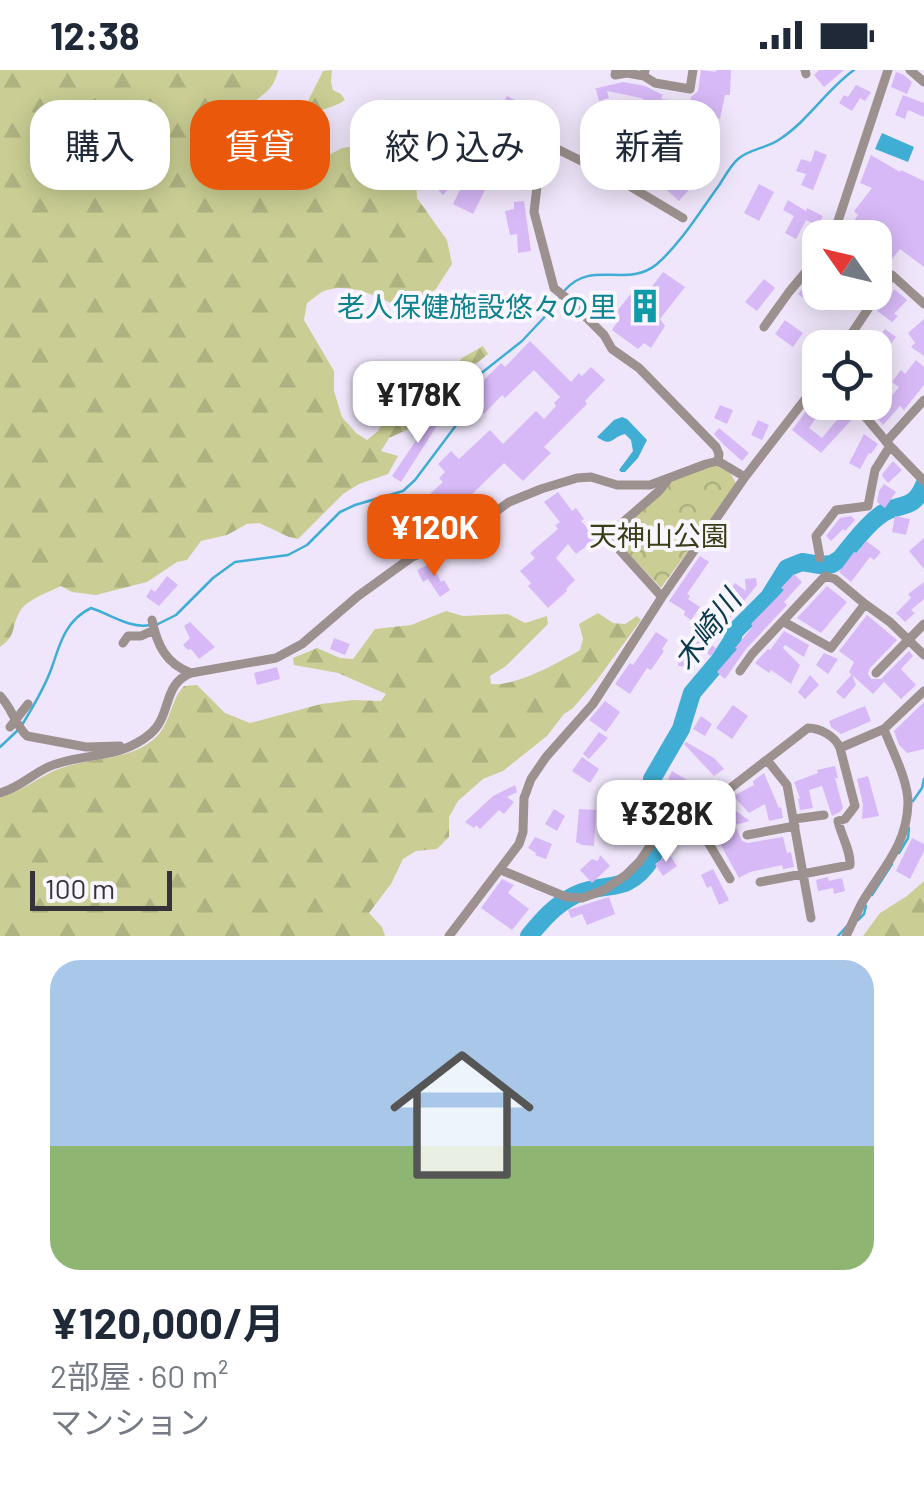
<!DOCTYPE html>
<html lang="ja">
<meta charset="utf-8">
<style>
:root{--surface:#fff;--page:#f2f2f3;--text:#1f2937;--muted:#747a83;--line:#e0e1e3;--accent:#ea580c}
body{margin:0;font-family:Barlow,"Noto Sans JP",sans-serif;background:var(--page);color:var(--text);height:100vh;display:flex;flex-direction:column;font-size:38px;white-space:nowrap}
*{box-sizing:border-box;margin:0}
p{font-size:32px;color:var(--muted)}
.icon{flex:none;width:55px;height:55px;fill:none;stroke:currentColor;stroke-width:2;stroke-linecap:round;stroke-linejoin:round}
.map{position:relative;height:866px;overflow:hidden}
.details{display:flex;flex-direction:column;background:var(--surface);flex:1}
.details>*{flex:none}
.hud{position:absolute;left:30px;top:30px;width:865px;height:90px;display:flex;gap:20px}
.needle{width:65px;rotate:304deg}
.buttons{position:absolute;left:802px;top:150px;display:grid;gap:20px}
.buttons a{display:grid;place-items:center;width:90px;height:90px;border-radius:20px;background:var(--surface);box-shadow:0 5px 25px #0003;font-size:50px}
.scale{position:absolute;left:30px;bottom:25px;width:142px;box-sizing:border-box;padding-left:10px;border:5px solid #36323a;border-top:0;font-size:28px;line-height:35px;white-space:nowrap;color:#36323a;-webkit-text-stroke:8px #faf6ff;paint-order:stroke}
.price{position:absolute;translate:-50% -85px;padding:0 22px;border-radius:20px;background:#fff;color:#222;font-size:32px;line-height:65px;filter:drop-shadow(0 2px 5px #0008)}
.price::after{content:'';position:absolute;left:50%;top:60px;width:30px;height:22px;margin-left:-15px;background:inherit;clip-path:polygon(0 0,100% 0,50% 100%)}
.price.active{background:var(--accent);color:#fff}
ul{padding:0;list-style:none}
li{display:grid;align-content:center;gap:20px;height:530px;padding:0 50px}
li+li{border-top:2px solid var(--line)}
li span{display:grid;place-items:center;height:310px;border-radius:30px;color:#555}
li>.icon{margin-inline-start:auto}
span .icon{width:180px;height:180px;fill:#fffc;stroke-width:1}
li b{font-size:42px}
.tag{padding:0 35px;border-radius:30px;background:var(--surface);box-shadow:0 5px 25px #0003;font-size:35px;line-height:90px}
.tag.active{background:var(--accent);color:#fff}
.status{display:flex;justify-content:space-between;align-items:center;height:70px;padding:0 50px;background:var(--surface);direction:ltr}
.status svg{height:28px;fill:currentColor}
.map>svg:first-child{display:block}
.forest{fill:url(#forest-firs)}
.park{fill:url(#park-crowns)}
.water{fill:#3fadd4}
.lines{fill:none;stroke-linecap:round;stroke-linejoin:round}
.stream{stroke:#3fadd4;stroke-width:2.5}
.river{stroke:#3fadd4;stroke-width:18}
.building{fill:#d7b9f7}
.minor{stroke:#9c918e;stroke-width:9}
.labels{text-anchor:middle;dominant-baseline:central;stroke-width:8;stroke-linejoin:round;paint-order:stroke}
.culture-label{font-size:28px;fill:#0d838f;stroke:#faf6ff;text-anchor:end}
.park-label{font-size:28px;fill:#3b3d17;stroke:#faf6ff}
.water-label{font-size:30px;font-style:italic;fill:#083a4a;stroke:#faf6ff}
</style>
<div class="status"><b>12:38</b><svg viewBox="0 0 49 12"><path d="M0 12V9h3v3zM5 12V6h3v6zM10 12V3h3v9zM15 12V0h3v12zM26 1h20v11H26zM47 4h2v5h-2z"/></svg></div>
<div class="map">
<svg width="924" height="866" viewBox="0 0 924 866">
<defs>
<pattern id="forest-firs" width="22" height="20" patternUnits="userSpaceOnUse" patternTransform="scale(2.5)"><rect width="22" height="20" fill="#cace94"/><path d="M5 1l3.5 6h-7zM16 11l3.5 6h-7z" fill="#aeb180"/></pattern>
<pattern id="park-crowns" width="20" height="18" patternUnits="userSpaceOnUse" patternTransform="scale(2.5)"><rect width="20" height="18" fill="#cace94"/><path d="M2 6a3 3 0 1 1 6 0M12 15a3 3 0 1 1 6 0" fill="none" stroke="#aeb180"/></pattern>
</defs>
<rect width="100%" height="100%" fill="#f0e6fb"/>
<!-- forest -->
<path class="forest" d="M0,0H278C275,16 268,21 255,31V41L271,49L293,45L304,39L323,1L332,0L331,12L333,20L341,24L345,30C336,36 330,37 322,40C304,47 263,86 255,103L265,110L286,98L321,89L342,78L357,76L379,61L396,59L420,49L436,54L445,70L427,85L416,107L417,128L447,170L452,194L436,219L405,241C384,229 352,212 327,220C320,222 313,229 307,233L304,250L334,301V321L342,347L356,363L367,370L378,361L401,319L411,315L433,321L439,320L462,288L483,276L488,284L453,313L413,357L389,368L381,381L398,386L388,404L359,414L343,424L298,469L289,467L259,453L247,454L227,465L201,471L187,490L177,492L147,512L96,525L72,522L61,516C48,523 26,529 19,543C11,558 17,565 0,577Z
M446,541L463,546L508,544L525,553L547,546L548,554L506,596L490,606L491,614C515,617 560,592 580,580L583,569L579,554L598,543L613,553L625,554L637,546L641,550L597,610L573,638L564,644L547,666L503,701L483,709L458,731L449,747V767L437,779L416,781L403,789L391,814L369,843L382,857L385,866H0V727C21,722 37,708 56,700C89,686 133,693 159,664C171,649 171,630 184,616L197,615L225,643L250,653L321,634L353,630L381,631L386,624L338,603L294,595L293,588L317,578L340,588L353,589L375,559L411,555Z
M924,811V866H863L880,843L907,826Z"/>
<!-- park -->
<path class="park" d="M713,394C725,397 733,403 736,415L661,518L612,466L671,411Z"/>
<!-- water -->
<path class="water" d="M882,63L914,77L908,92L875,79Z
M622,347L627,349L647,370L638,388L625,402H621L619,400L633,381L631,370L625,364C611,367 613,378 597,367L614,350Z"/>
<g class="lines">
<!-- stream -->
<path class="stream" d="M565,220C592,189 627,219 657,194C682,172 701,140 720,114C725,106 731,95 738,89C749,79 768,78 780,69C809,50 826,20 854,0
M158,554L176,545L213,508L235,492L288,485L307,475L340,442L355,435L403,421L415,410L463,346L479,305L522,271L553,238L560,227
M22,655C33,637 45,617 52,597C60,573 66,550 91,538C110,544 130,559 150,555
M0,677L17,661
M913,731L922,718L924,709
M899,783L908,768L909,758
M872,825L892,794
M858,850L864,844L866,836
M838,866L847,856"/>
<!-- river -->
<path class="river" d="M529,866C543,849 555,835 575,825C593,816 614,818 627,812C647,802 662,775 662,754C663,739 655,724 652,709L681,659L692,623L719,591L732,571L734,562L769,527L787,498L802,492L820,495L832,494L840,489C852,475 864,457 879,446C897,431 913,443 924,415"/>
</g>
<!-- building -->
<path class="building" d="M701,0L716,2V0H731L730,25H725L720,49L677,39L660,38L641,28L607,21L609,28L599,31L596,19H593L623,12L645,16L663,25L661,29L690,32L691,27L698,21Z
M819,0H844L824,17L814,5Z
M896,2L904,5L912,12L907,24L891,17Z
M856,15L871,22L865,31L860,28L852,41L839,33L844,25L848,27Z
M903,25L924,33V47L908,40L905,49L895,45Z
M507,26L530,37L531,34L548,43L542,64L535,61L531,69L524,65L506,102L496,98L473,144L453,134L492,55L485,51L489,43L496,47Z
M815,80L827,85L813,120L801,115L806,104L796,101L801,89L811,92Z
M871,85L900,102L901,100L924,111V197L900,179L892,189L875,177V168H849L845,164L858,145L854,141L872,118L860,113Z
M455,89L470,96L443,125L437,119L440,108L445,109Z
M679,89L700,107L679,131L659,113Z
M759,114L774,122L759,151L744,143Z
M788,130L806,141L807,138L823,146L818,156L806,150L796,169L785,163L794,146L783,140Z
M524,131L531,181L518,183L517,164L510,165L505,141L514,139V132Z
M663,202L685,217L660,249L665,256L651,278L644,273L638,279L612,260L619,249L614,245L633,221L644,227Z
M764,209L775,218L757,241L745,232Z
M809,211L820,220V222H830L827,228L830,230L825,237L813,229L810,233L798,224Z
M894,219L907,230L894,244L898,246L892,252L877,241L884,236Z
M924,249V286L911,277L915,273L908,263Z
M785,250L803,263L793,277L775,264Z
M885,259L896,267L875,295V278H871Z
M530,271L571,312L579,303L582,306L591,297L605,310L585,331L587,334L544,377L551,383L523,411L504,393L464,432L459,428L434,452L418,435L443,412L439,408L445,402L438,394L451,381L459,389L490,360L503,374L536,341L544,349L556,336L554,333L560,327L534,300L505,328L502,325L484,344L474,335L480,329L481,325L478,322L483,311L501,293L505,297Z
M916,290L924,297V315L904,340L900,336L883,355L875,345L899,317L892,312L901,300L905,304Z
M816,328L825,335L809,358L822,368L837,350L833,347L840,337L854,347L821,383L792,360Z
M720,335L733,340L727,354L714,348Z
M438,338L445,343L401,412L392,406Z
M758,350L769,355L762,370L751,365Z
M719,358L749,383L742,391L725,376L714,364Z
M864,364L878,374L871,384L869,383L860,399L849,393Z
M893,391L902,400L888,413L882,406L883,403Z
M884,414L896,422L885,438L877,432L879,421Z
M558,422L572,441L576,438L584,449L581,451L597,468L576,484L568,474L556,488L575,510L566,519L567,521L548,538L528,516L531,513L520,501L535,488L530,483L558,459L555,455L560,452L544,432Z
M373,442L393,447L390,459L370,454Z
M851,446L855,450L845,461L843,459L831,471L826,466L840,448Z
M895,446L910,449L906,465L892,462Z
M924,468V499L909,481Z
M866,471L881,482L874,490L870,487L851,512L839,502L854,482L857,483Z
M700,486L709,492L687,524L690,526L688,529L700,537L691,550L684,545L685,541L669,531Z
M432,493L441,512L444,510L450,520L440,527L428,509L423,512L417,500Z
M794,504L802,512L784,532L787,535L746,579L725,609L717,602L737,579L735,578L753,556L751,554L784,520L781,518Z
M167,506L178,515L159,536L146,527L151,519L155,522Z
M756,508L757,515L724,556L721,554L708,572L716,578L711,586L694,574L727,529L725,527L735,513L746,521L745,509Z
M924,512V529L911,540L915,543L905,552L896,543L911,528L908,524Z
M827,516L847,532L821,563L797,548Z
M867,545L897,570L870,598L868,604L871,609H881L909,581L913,586L901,599L916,615L901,629L884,612L873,624L849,602L854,592L839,581Z
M190,552L215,577L199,589L191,579L188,580L183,575L190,568L184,556Z
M784,561L809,575L804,587L785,575L783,578L800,595L791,614L771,600L769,603L755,593L768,579L770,580Z
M656,562L668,570L662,579L664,581L651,600L647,598L630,624L615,614L630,593L633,595Z
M334,568L350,574L345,585L330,579Z
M681,572L693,573L690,597L678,596Z
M824,583L838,589L828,604L816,595Z
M277,597L280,609L257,615L254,603Z
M852,604L856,615L844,629L836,622Z
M810,605L819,615L805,629L798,622Z
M605,631L620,642L606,662L589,650Z
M924,632V679L907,683L899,675L894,661Z
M733,635L748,646L732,669L716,658Z
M865,636L871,651L841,664L831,657L829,651Z
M701,646L712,654L705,666L693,659Z
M599,662L608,668L589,689L583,684Z
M686,672L714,688L724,699L714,706L684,674Z
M582,687L599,699L590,713L572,701Z
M835,696L838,708H835L843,738L840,742L832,746L822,716L809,720L813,738L800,740L798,729L800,728L794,712L818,703L817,700Z
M672,701L702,719L693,731L684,725L671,738L663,731L678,715L668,709Z
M764,703L779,738L781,737L783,748L769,751L765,734L749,743L733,726L754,715L753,711Z
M868,706L879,746L862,749L863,734L857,709Z
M515,715L517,722L507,727L514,732L504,744L499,740L480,759L476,755L474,758L465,752L493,726Z
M726,734L750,751L735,755L742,771L748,773L783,767L787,783L791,782L794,797L783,799L782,795L750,802L739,808L706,748Z
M637,737L651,741L645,764L631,760Z
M554,739L565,746L557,761L545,754Z
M579,739L596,740L594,776L582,775L576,772Z
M535,767L552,774L546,789L535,785L536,783L528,778Z
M912,768L924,774V781L910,809L896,801Z
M669,784L677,796L663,806L655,794Z
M600,785L610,796L592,813L580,800L592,789L598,791Z
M713,799L729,830L719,835L711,816L707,818L701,805Z
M828,807L829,811L842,808L845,821L834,824L833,818L818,821L816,810Z
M502,809L514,815L508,823L529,839L512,860L481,838Z
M609,827L615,844L587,855L582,844L571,848L568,840Z"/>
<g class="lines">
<!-- minor -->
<path class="minor" d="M616,0L615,5L627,3L644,6L645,0
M805,0L806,4
M910,0L924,12
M644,6L655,13L690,19L693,0
M683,148L616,108L551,76L538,108L534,142L554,218L570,231L604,265L612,279L639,298L716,377L719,384L718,391
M837,168L836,157L888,0
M764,257L789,222L820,185
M842,278L872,233L875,224L882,220L892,205L924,234
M846,332L863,344L890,376L924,411
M886,372L924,330
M820,488L816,466L836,440L868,436L875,400L890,376
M662,527L607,466L659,421L667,411
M152,550C157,575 166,594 191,603
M784,552L831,578L865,534L890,552L924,585
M123,573L128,566H141L154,560
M740,601L752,584L825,506L835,509L865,534
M876,603L924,554
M0,626C12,638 15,655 27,666L86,677L120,676
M10,657L28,634
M767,690L787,715L811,848
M0,723C19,718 31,705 48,697C81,682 118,691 150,664C172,646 162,614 191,603L276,588L302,574L358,526L412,487L458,469L509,432L541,419L577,408L591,407L617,415H650L706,394L718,391L745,407
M693,747L730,809
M794,749L824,745
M747,765L795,756
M501,800L566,827L582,828L604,820L626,805L640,791L656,767L679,757L693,747L808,658C820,658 835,666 840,678L884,659L924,621
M760,812L850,795C851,781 841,765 838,751L845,749L855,736L840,678
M449,866L519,774L523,762L524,728L531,709L546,687L593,634L662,527L745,407L820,310
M846,866C852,854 857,842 863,831C883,798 907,775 908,733C908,709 892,681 884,659"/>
</g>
<!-- icons -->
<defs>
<g id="building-bare" transform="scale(2.7)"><path d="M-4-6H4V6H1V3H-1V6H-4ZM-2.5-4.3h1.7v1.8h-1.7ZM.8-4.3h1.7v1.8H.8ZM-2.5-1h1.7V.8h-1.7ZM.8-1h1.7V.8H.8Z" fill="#0f9aa8" stroke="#faf6ff" stroke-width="2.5" paint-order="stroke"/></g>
</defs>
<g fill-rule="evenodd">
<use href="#building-bare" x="645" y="236"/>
</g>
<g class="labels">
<!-- culture labels -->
<g class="culture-label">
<text x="617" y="236">老人保健施設悠々の里</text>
</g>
<!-- park labels -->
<g class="park-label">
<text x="659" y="465">天神山公園</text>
</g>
<!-- water labels -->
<g class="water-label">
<text transform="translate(706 559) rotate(-53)">木崎川</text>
</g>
</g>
</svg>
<div class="buttons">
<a><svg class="needle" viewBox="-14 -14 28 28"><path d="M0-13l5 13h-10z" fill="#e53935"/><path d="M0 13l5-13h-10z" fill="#747a83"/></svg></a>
<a><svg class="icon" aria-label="locate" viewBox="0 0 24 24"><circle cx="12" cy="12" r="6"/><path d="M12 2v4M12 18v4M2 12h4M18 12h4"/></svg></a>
</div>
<div class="scale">100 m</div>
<b class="price" style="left:418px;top:376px">¥178K</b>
<b class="price active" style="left:434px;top:509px">¥120K</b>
<b class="price" style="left:666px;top:795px">¥328K</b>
<div class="hud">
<a class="tag">購入</a>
<a class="tag active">賃貸</a>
<a class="tag">絞り込み</a>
<a class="tag">新着</a>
</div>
</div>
<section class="details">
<ul>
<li><span style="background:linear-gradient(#a9c7e8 60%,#8fb573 0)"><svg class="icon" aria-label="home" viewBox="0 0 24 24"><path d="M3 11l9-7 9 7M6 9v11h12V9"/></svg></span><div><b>¥120,000/月</b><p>2部屋 · 60 m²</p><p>マンション</p></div></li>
</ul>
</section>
